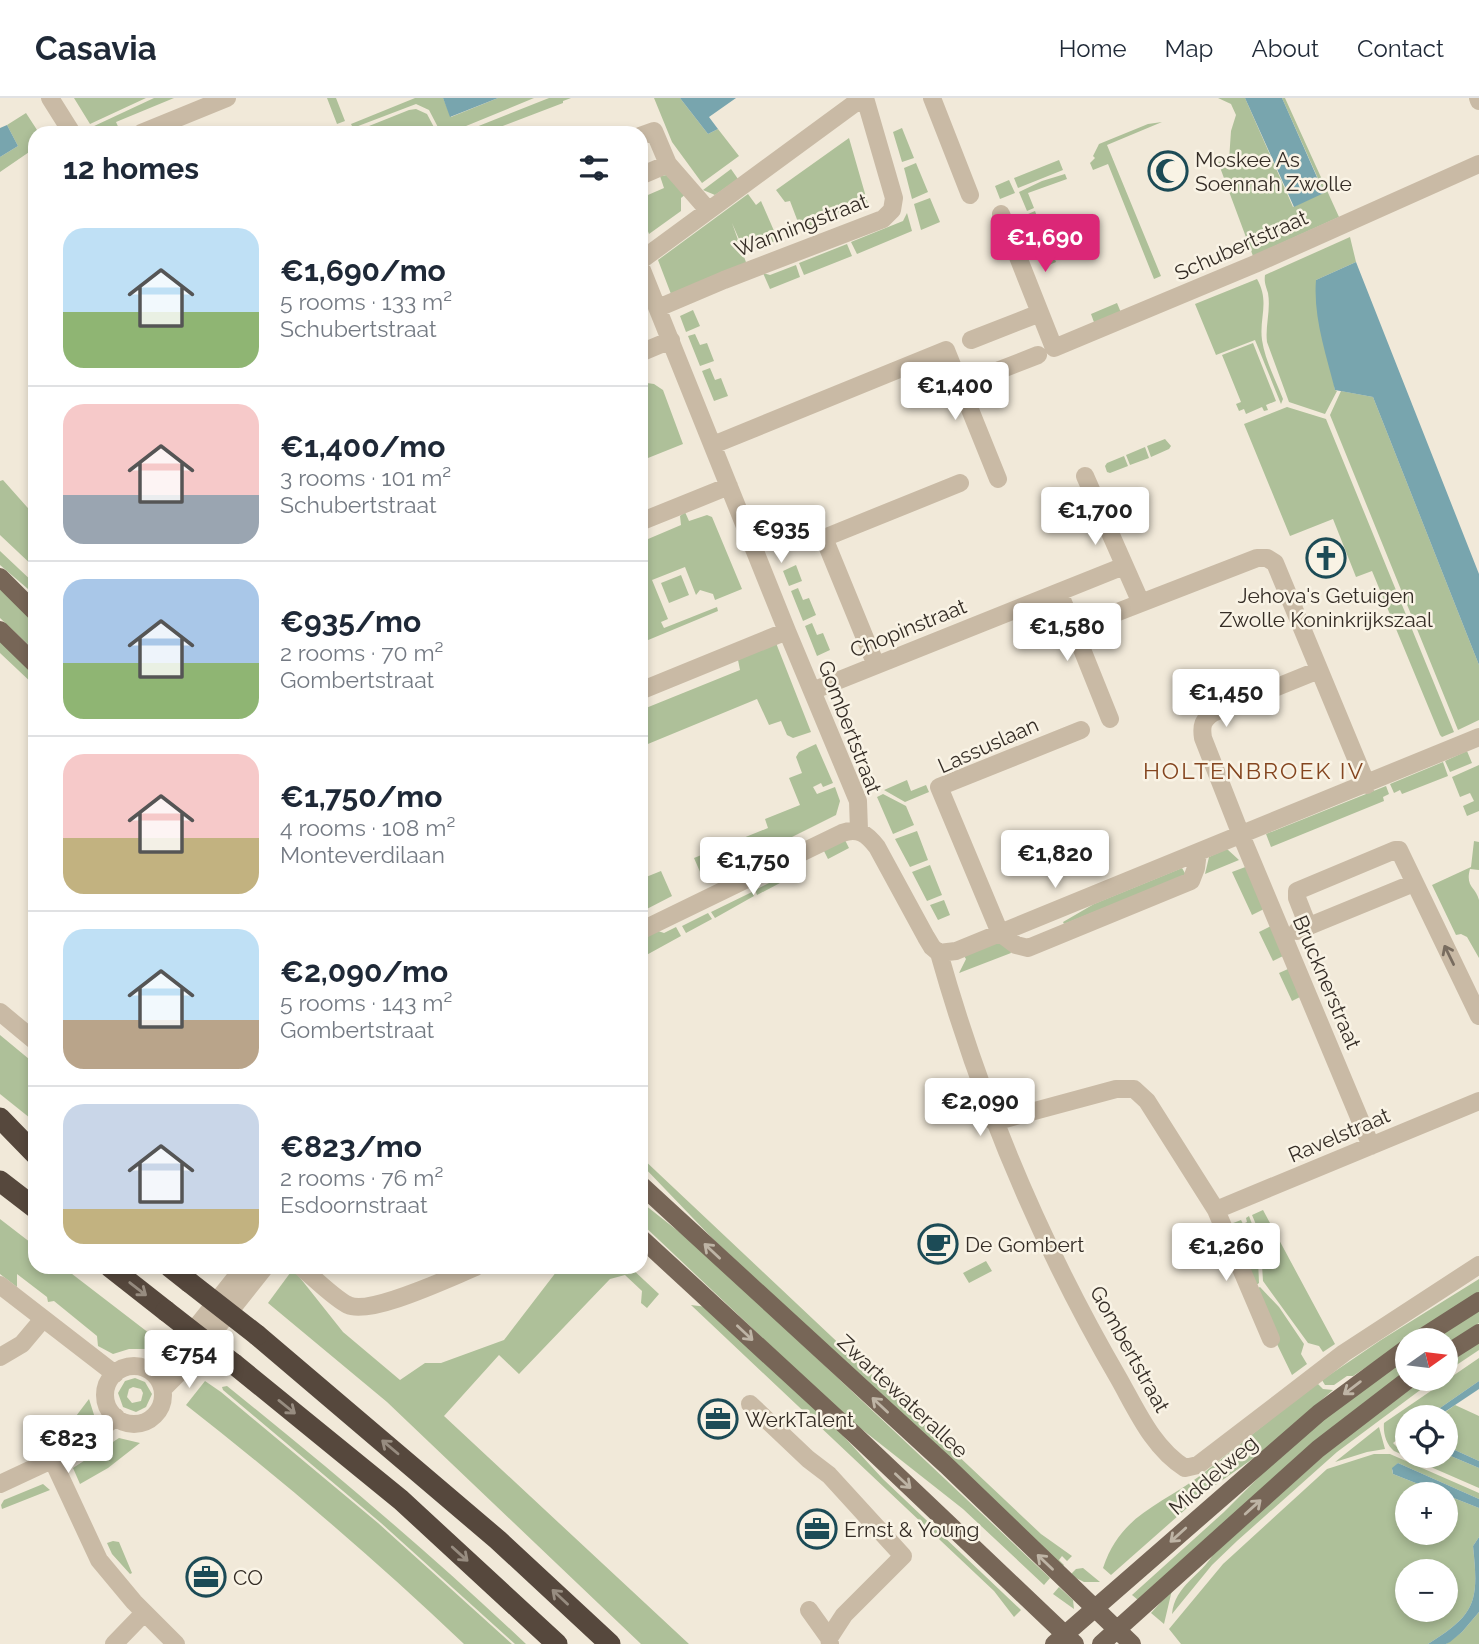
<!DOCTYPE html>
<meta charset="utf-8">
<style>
:root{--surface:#fff;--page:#f6f6f7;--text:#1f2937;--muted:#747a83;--line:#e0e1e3;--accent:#db2777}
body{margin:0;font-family:Raleway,sans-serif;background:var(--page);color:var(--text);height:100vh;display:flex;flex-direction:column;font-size:26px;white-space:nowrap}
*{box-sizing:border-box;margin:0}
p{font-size:23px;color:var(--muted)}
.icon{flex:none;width:38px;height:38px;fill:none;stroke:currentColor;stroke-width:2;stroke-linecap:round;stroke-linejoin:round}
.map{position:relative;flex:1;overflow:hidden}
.side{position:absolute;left:28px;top:28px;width:620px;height:1148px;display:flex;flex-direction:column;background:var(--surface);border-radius:21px;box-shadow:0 4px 10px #0003}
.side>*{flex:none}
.needle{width:46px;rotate:76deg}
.controls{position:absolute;left:1395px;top:1230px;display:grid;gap:14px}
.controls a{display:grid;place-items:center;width:63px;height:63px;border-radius:50%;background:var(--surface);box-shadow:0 4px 10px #0003;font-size:35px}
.price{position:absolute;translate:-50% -60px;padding:0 16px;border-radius:7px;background:#fff;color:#222;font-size:23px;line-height:46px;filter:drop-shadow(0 2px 4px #0008)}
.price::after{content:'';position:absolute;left:50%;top:42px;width:21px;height:16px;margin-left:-10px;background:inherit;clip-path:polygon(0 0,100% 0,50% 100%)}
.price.on{background:var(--accent);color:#fff}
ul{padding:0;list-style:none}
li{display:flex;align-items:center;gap:21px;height:175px;padding:0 35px}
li+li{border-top:2px solid var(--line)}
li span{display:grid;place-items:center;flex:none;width:196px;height:140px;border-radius:21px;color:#555}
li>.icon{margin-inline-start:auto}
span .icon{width:84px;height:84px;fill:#fffc;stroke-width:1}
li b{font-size:30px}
h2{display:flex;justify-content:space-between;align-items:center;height:84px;padding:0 35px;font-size:30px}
header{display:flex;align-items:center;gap:42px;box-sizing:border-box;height:98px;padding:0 35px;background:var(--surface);border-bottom:2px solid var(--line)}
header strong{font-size:33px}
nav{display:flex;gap:38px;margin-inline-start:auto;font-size:24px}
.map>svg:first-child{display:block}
.green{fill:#aec099;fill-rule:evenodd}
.water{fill:#78a5ae}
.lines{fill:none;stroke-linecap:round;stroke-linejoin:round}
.minor{stroke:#c9baa5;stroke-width:18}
.major{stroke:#776657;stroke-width:18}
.highway{stroke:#56483d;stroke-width:21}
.highway-bridge{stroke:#56483d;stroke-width:21}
.oneway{stroke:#786c5f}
.oneway2{stroke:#beb4a5}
.oneway3{stroke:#978c80}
.labels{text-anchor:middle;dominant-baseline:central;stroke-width:5;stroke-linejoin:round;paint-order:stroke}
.poi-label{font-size:21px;fill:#352d26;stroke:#f9f3e5;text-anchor:start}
.street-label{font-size:21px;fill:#352d26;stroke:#f9f3e5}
.neighbourhood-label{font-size:23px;letter-spacing:2px;fill:#84451f;stroke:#f9f3e5}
</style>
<header>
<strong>Casavia</strong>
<nav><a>Home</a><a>Map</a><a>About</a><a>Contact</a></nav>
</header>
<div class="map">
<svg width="1479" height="1546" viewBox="0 0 1479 1546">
<rect width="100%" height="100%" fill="#f1e9d9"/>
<!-- green -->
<path class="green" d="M74,0H146L90,26Z
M154,0H174L116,24L121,35H95L92,29Z
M327,0H336L345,23L337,26Z
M415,0H443L451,19L498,0H534L449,35H441L429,12L416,6L353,30L351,26Z
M549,0H571L563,3V5L484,35H461Z
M654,0H680L708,36L718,31L739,58L702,85L672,44Z
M1218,0H1245L1293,109L1324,94L1282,0H1285L1339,119L1253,158L1218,64L1229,62L1231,33L1236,17L1231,6Z
M416,11L427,16L437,35L354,34L409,12Z
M26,15L39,35H35V50L0,74V59L18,48L7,27Z
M1162,24L1107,47L1161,178L1154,181L1108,66L1093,72L1090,65L1095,60L1093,58L1099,46L1148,26Z
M902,30L914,60L902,64L893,34Z
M849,40L868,106L801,132L790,103L785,104L776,92Z
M1059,62L1063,72L1018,90L1014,80Z
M916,65L928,94L912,101L904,70Z
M731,71L738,81L715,97L703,92Z
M1065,76L1067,81L1028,95L1034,110L1027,113L1019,94L1042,83Z
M667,77L686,96L681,100V113L649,136L641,115V100L664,90L660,78Z
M1009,82L1015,95L1000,101L995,88Z
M748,96L756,107L761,103L778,142L745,155L732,125L747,167L671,196L658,162Z
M930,100L940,124L921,132L914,106Z
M1035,113L1044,137L1038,139L1028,116Z
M907,115L912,133L857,156L851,144L903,123Z
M1046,139L1056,164L1049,167L1039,142Z
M1350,139L1356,164L1316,182L1335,292L1337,293L1325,316L1289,304L1267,244C1265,228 1271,212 1268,195C1266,188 1264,185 1265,177Z
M847,146L852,158L804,177L799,165Z
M796,167L800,179L770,191L763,175L770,177Z
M1257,181C1270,204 1259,219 1262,242C1265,262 1276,283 1283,301L1281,306L1255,242L1216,257L1195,206Z
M1117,205L1122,217L1095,227L1091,216Z
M693,212L700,228L686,234L680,218Z
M695,236L700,247L707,245L714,263L700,268L688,238Z
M1253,245L1276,303L1266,307L1268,312L1264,313L1262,309L1246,316L1244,311L1239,313L1236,306L1241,304L1222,257Z
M710,270L715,282L721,280L728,298L714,303L702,273Z
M640,284L654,286L663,292L683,346L643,362L640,351Z
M1341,293L1373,299L1479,567V622L1458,632L1330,317Z
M1287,309L1326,321L1454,634L1442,639L1440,637L1372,473L1356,479L1333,421L1290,438L1244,326Z
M1165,341L1171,348L1169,351L1151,359L1147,348Z
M1145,349L1149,360L1130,367L1126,357Z
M1124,358L1128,368L1110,375L1107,374L1105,368L1107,365Z
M3,382L35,418V470L0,437V383Z
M685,414L689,423L707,417L712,419L742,491L715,502L713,496L700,492L696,497L685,469L652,482L668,521L661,524L664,530L717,509L718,513L641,545V444L681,427L680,418Z
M0,453L35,486V497L0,467Z
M796,467L802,483L789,488L783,473Z
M681,477L689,497L669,505L661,485Z
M0,489L35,522V553L0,520Z
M798,490L803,502L809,500L816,517L803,523L791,493Z
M812,525L817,537L823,535L830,552L817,558L805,528Z
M0,541L35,574V588L0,555Z
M776,545L811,634L793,640L787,637L781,623L769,627L757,601L643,648L641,642V612L740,572L738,562Z
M816,646L833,685L823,689L821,685L813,689L817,696L835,689L840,703L836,717L704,783L694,760L768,730L765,721L800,707L789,680L802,675L796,659L799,654Z
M1467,653L1472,665L1450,674L1445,663Z
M1443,664L1448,678L1402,696L1400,692L1394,695L1390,686Z
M1479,667V713L1467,718L1463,708L1474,703L1470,695L1460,699L1452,679Z
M907,682L911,693L926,687L929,694L905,704L884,692Z
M1386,688L1389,696L1383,699L1384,703L1271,749L1266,736Z
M883,696L906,708L914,727L893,736L877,699Z
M917,733L928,762L910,769L895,741Z
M844,740L849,750L828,761L823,751Z
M1474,743L1479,744V772L1470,771C1465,789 1476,789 1479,802C1479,819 1479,842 1479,860L1467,839L1461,836L1456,837L1432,787L1471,769Z
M1227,751L1239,762L1205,776L1209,759Z
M930,767L942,797L927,803L912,774Z
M1248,768L1264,811L1252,817L1232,774Z
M1182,770L1186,777L1064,826L1063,824L1094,806Z
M795,772L797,776L757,797L755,792Z
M661,773L672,798L641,814V781Z
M752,794L754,798L715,820L711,814Z
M944,802L950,817L938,822L930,807Z
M708,815L712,821L686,835L682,828Z
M1271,828L1283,858L1273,863L1259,834Z
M676,829L681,838L641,860V842L658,833L664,835Z
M999,844L1009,849L1011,855L959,875L966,861L964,858Z
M1288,871L1300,899L1292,903L1279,875Z
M0,937L35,966V1024L0,996Z
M640,1058L1041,1436L1072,1458L1067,1463L1062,1458L1059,1462L1064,1467L1062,1469L714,1142L641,1066Z
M640,1103L702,1152L1050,1480L1044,1487L963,1411L845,1318L641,1125Z
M1263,1112L1335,1246L1323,1254L1319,1248L1308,1245L1263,1183L1260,1136L1252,1117Z
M1249,1118L1257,1139L1259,1185L1255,1188L1228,1127L1241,1122L1243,1126L1247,1124L1246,1120Z
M0,1121L35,1148V1169H63L158,1242L151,1251H129L113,1256L98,1248L97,1238L54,1203L48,1204L47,1199L17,1176V1189L0,1176Z
M986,1163L992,1173L969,1185L963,1175Z
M560,1169H630L659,1196L647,1210L641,1205L642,1193L625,1177L610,1181L519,1276L499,1257L444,1318L689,1546H641L387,1304L268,1205L293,1171L343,1234L400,1282L425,1265H441L504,1242Z
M1479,1181V1194L1353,1278H1347L1334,1287H1325L1322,1282L1381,1242Z
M1260,1189L1279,1209L1304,1246L1301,1256L1307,1266L1292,1277L1275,1242L1256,1191Z
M691,1207L707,1209L835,1329L883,1381L1021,1512L1014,1519L994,1493Z
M1479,1212V1225L1446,1247V1242H1432Z
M1479,1244V1252L1446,1274V1265Z
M1407,1259V1273L1331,1331L1138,1502L1132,1497L1224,1414L1273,1365L1320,1324Z
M1479,1260V1283L1427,1319L1407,1320V1334L1393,1345L1397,1349L1407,1342V1358H1446V1356L1479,1370V1390L1394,1353C1386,1346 1383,1335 1384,1325Z
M135,1280L145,1284L152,1296L146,1309L136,1314L123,1309L118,1295L125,1283ZM133,1289L141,1291L143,1295L141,1303L132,1305L127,1299L129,1291Z
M1422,1281H1435L1337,1354L1237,1443L1212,1467L1172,1516C1175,1487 1201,1478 1214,1455L1332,1350Z
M205,1283L221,1294L378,1425L512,1546H464C376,1462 282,1382 186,1307Z
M1318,1286L1323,1291L1333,1292L1261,1355L1204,1395L1111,1477L1103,1470C1121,1416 1160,1408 1201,1377C1239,1347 1276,1317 1314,1287Z
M227,1288C330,1371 430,1455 526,1546H515L381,1425L223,1292L222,1289Z
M89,1301L95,1320L92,1324L51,1351Z
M1455,1307L1479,1318V1363L1446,1348V1320H1437Z
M1379,1329L1385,1351L1367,1354L1335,1364Z
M119,1340L140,1345L108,1370L80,1386L73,1370Z
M1374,1356H1390L1479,1395V1401L1398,1365L1392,1372L1393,1376L1479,1410V1439L1473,1448C1479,1504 1476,1516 1428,1546H1181L1169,1531L1223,1466L1327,1371ZM1407,1396H1446V1435H1407ZM1407,1474H1446V1512H1407Z
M43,1386L50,1392L2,1411L1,1407L4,1402Z
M113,1443L119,1444L132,1475L130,1476L112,1456L107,1445Z
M1083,1470L1100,1484H1084L1070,1477L1076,1471Z
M1059,1489L1073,1502L1074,1511L1053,1496Z
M1172,1492L1164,1526L1151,1515Z
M1479,1514V1546H1446L1462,1534Z"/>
<!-- water -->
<path class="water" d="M443,0H498L450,19Z
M680,0H736L709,19L718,31L708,36Z
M1245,0H1282L1324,95L1294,109Z
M7,27L18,48L0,59V30Z
M1356,164L1479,476V567L1373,299L1335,292C1326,256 1313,219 1316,182Z
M1479,1283V1291L1437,1319H1427Z
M1446,1348L1479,1363V1370L1446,1356Z
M1398,1365L1479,1401V1410L1393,1376L1392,1370Z
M1479,1439V1514L1462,1534L1450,1544L1446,1546H1428C1476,1516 1479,1504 1473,1448Z"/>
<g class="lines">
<!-- minor -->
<path class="minor" d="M50,0L72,35
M932,0L970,97
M1478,0L1479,3
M141,35L227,0
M640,38L654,33L668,66L640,78
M668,66L708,112
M1001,116L1054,250L1255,166L1479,66
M640,163L862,0
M640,167L787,533L858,703L859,732
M658,210L724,182L883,121L892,112L894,100L865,0
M971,242L1040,215
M640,255L671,242
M961,287L1038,257
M713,347L946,252L998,381
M1085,378L1141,505
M640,424L729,388
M1059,494L1110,621
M1074,531L1257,460H1267L1275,465L1367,687
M876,567L824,440L960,385
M1319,572L1213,615C1203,622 1201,627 1203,640L1241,737L1371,1048
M640,593L787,533
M812,593L1124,468
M1081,632L939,689L1000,835L1016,847L1028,850L1191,783L1196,770L1198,754
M1308,828L1297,800V793L1395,752H1399L1479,918
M640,833L842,735C858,729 867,736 877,749L926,839L932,849L939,855C981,1004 1041,1147 1119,1281C1137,1313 1153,1350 1185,1370L1198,1367L1344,1255L1479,1167
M1297,833L1414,785
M939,855L956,853L1479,639
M0,914L35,943
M994,1024L1116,991H1134L1147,1003L1216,1112L1271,1241
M1216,1112L1479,1003
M301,1169C313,1179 335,1201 348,1207C370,1218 451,1179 476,1169
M0,1187L115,1276
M0,1259L22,1246L43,1221
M105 1297a29 29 0 1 1 58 0a29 29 0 1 1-58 0Z
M153,1275L174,1257L244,1169
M163,1291L188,1266L265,1169
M750,1306L808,1361L829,1377L903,1458L844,1517L829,1540
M53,1363L99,1462L134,1504L176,1546
M0,1386L75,1351L116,1319
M809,1512L829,1540L830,1546
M114,1546L144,1515"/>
<!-- major -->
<path class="major" d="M0,479L35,514
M0,532L35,566
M640,1086L946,1367L1132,1546
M640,1139L854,1336L1075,1546
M1418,1242L1479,1203
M1446,1256L1479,1235
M1054,1546L1319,1315L1407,1250
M1101,1546L1318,1351L1409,1281"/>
<!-- highway -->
<path class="highway" d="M0,1020L35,1056
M0,1083L35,1110
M110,1169L166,1213
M170,1169L189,1184
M257,1237L498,1442L610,1546
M234,1266L401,1402L557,1546"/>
<!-- highway-bridge -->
<path class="highway-bridge" d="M189,1184L257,1237
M166,1213L234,1266"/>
</g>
<!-- one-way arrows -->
<defs><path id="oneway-shaft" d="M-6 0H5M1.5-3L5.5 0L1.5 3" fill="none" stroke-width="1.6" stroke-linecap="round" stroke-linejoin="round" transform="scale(1.75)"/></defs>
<use class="oneway" href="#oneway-shaft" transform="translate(1449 857) rotate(-116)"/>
<g class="oneway2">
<use href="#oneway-shaft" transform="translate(712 1153) rotate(-137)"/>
<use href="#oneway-shaft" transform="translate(745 1235) rotate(43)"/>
<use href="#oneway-shaft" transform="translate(1352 1290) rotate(143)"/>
<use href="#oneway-shaft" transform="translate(880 1307) rotate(-137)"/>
<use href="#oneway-shaft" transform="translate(903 1383) rotate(43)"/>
<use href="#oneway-shaft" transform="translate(1253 1409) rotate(-42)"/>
<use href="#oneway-shaft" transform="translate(1178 1437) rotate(138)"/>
<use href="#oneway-shaft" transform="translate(1045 1464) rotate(-136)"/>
</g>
<g class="oneway3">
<use href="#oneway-shaft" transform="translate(138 1191) rotate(38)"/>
<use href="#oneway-shaft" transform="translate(287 1309) rotate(39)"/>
<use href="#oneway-shaft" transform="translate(390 1349) rotate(-140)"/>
<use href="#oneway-shaft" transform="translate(460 1456) rotate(42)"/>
<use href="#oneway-shaft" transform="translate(560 1499) rotate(-137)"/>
</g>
<!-- icons -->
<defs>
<g id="mosque-ring" transform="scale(2.0125)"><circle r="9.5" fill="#f9f3e5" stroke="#1c4b56" stroke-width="1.5"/><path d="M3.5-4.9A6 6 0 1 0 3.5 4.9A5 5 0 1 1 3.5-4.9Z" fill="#1c4b56"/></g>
<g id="church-ring" transform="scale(2.0125)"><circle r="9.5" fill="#f9f3e5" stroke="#1c4b56" stroke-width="1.5"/><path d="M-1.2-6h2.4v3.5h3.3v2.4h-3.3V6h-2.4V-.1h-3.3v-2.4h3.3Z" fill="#1c4b56"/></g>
<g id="cafe-ring" transform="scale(2.0125)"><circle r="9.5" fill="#f9f3e5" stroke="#1c4b56" stroke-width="1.5"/><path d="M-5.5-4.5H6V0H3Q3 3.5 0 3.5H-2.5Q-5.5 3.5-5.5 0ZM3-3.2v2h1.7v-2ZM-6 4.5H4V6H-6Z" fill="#1c4b56"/></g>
<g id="office-ring" transform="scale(2.0125)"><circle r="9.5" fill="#f9f3e5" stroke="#1c4b56" stroke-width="1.5"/><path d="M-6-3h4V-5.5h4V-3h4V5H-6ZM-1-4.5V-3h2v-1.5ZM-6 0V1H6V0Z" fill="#1c4b56"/></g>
</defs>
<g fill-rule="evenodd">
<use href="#mosque-ring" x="1168" y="73"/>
<use href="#church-ring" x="1326" y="460"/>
<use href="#cafe-ring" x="938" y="1146"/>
<use href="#office-ring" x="718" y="1321"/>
<use href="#office-ring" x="817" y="1431"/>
<use href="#office-ring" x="206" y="1479"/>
</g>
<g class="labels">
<!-- poi labels -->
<g class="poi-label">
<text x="1195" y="61">Moskee As<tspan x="1195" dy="24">Soennah Zwolle</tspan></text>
<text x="1326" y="497" text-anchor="middle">Jehova's Getuigen<tspan x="1326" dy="24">Zwolle Koninkrijkszaal</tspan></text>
<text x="965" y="1146">De Gombert</text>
<text x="745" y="1321">WerkTalent</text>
<text x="844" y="1431">Ernst &amp; Young</text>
<text x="233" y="1479">CO</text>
</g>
<!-- street labels -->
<g class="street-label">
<text transform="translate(801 127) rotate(-21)">Wanningstraat</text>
<text transform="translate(1241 147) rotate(-24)">Schubertstraat</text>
<text transform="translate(908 530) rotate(-22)">Chopinstraat</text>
<text transform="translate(850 629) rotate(69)">Gombertstraat</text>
<text transform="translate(988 647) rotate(-24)">Lassuslaan</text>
<text transform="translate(1327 884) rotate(67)">Brucknerstraat</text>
<text transform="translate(1339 1037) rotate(-23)">Ravelstraat</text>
<text transform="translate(1130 1251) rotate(61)">Gombertstraat</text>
<text transform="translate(903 1298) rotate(43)">Zwartewaterallee</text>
<text transform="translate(1213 1377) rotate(-41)">Middelweg</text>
</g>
<!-- neighbourhood labels -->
<g class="neighbourhood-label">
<text x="1254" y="672">HOLTENBROEK IV</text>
</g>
</g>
</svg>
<div class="controls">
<a><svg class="needle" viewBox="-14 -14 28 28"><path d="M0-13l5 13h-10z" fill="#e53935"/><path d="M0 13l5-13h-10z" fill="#747a83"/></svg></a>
<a><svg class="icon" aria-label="locate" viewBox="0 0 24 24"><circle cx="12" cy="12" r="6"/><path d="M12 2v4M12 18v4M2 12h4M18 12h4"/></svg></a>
<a>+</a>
<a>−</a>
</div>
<b class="price on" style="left:1045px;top:176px">€1,690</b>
<b class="price" style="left:955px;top:324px">€1,400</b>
<b class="price" style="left:1095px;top:449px">€1,700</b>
<b class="price" style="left:781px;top:467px">€935</b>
<b class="price" style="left:1067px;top:565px">€1,580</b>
<b class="price" style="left:1226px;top:631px">€1,450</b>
<b class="price" style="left:1055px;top:792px">€1,820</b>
<b class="price" style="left:753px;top:799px">€1,750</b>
<b class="price" style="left:980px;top:1040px">€2,090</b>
<b class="price" style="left:1226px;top:1185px">€1,260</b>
<b class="price" style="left:189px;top:1292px">€754</b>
<b class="price" style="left:68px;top:1377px">€823</b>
<section class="side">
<h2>12 homes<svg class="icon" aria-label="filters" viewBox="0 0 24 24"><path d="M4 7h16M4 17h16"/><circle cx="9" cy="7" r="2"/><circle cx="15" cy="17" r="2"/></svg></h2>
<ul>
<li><span style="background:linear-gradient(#bfe0f5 60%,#8fb573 0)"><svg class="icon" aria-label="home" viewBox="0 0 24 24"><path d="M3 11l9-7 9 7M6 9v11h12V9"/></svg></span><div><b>€1,690/mo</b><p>5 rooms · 133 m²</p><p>Schubertstraat</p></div></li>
<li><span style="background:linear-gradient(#f6c9c9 65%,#9aa5b1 0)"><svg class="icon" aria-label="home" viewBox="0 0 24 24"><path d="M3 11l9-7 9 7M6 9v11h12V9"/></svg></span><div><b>€1,400/mo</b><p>3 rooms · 101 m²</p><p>Schubertstraat</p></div></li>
<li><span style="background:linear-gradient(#a9c7e8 60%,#8fb573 0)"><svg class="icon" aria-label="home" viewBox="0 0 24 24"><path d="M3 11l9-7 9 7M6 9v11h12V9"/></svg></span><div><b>€935/mo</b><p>2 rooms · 70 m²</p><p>Gombertstraat</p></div></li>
<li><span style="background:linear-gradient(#f6c9c9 60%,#c2b280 0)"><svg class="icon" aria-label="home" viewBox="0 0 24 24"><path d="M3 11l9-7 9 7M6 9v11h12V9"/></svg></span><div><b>€1,750/mo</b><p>4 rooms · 108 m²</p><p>Monteverdilaan</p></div></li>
<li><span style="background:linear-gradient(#bfe0f5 65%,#b9a48a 0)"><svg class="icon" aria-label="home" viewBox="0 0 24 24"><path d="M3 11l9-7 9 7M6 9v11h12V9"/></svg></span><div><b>€2,090/mo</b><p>5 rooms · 143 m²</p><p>Gombertstraat</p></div></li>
<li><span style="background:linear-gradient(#c9d6e8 75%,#c2b280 0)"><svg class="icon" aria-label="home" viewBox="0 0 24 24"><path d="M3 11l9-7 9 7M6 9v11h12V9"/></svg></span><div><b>€823/mo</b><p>2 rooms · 76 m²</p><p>Esdoornstraat</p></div></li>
</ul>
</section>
</div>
